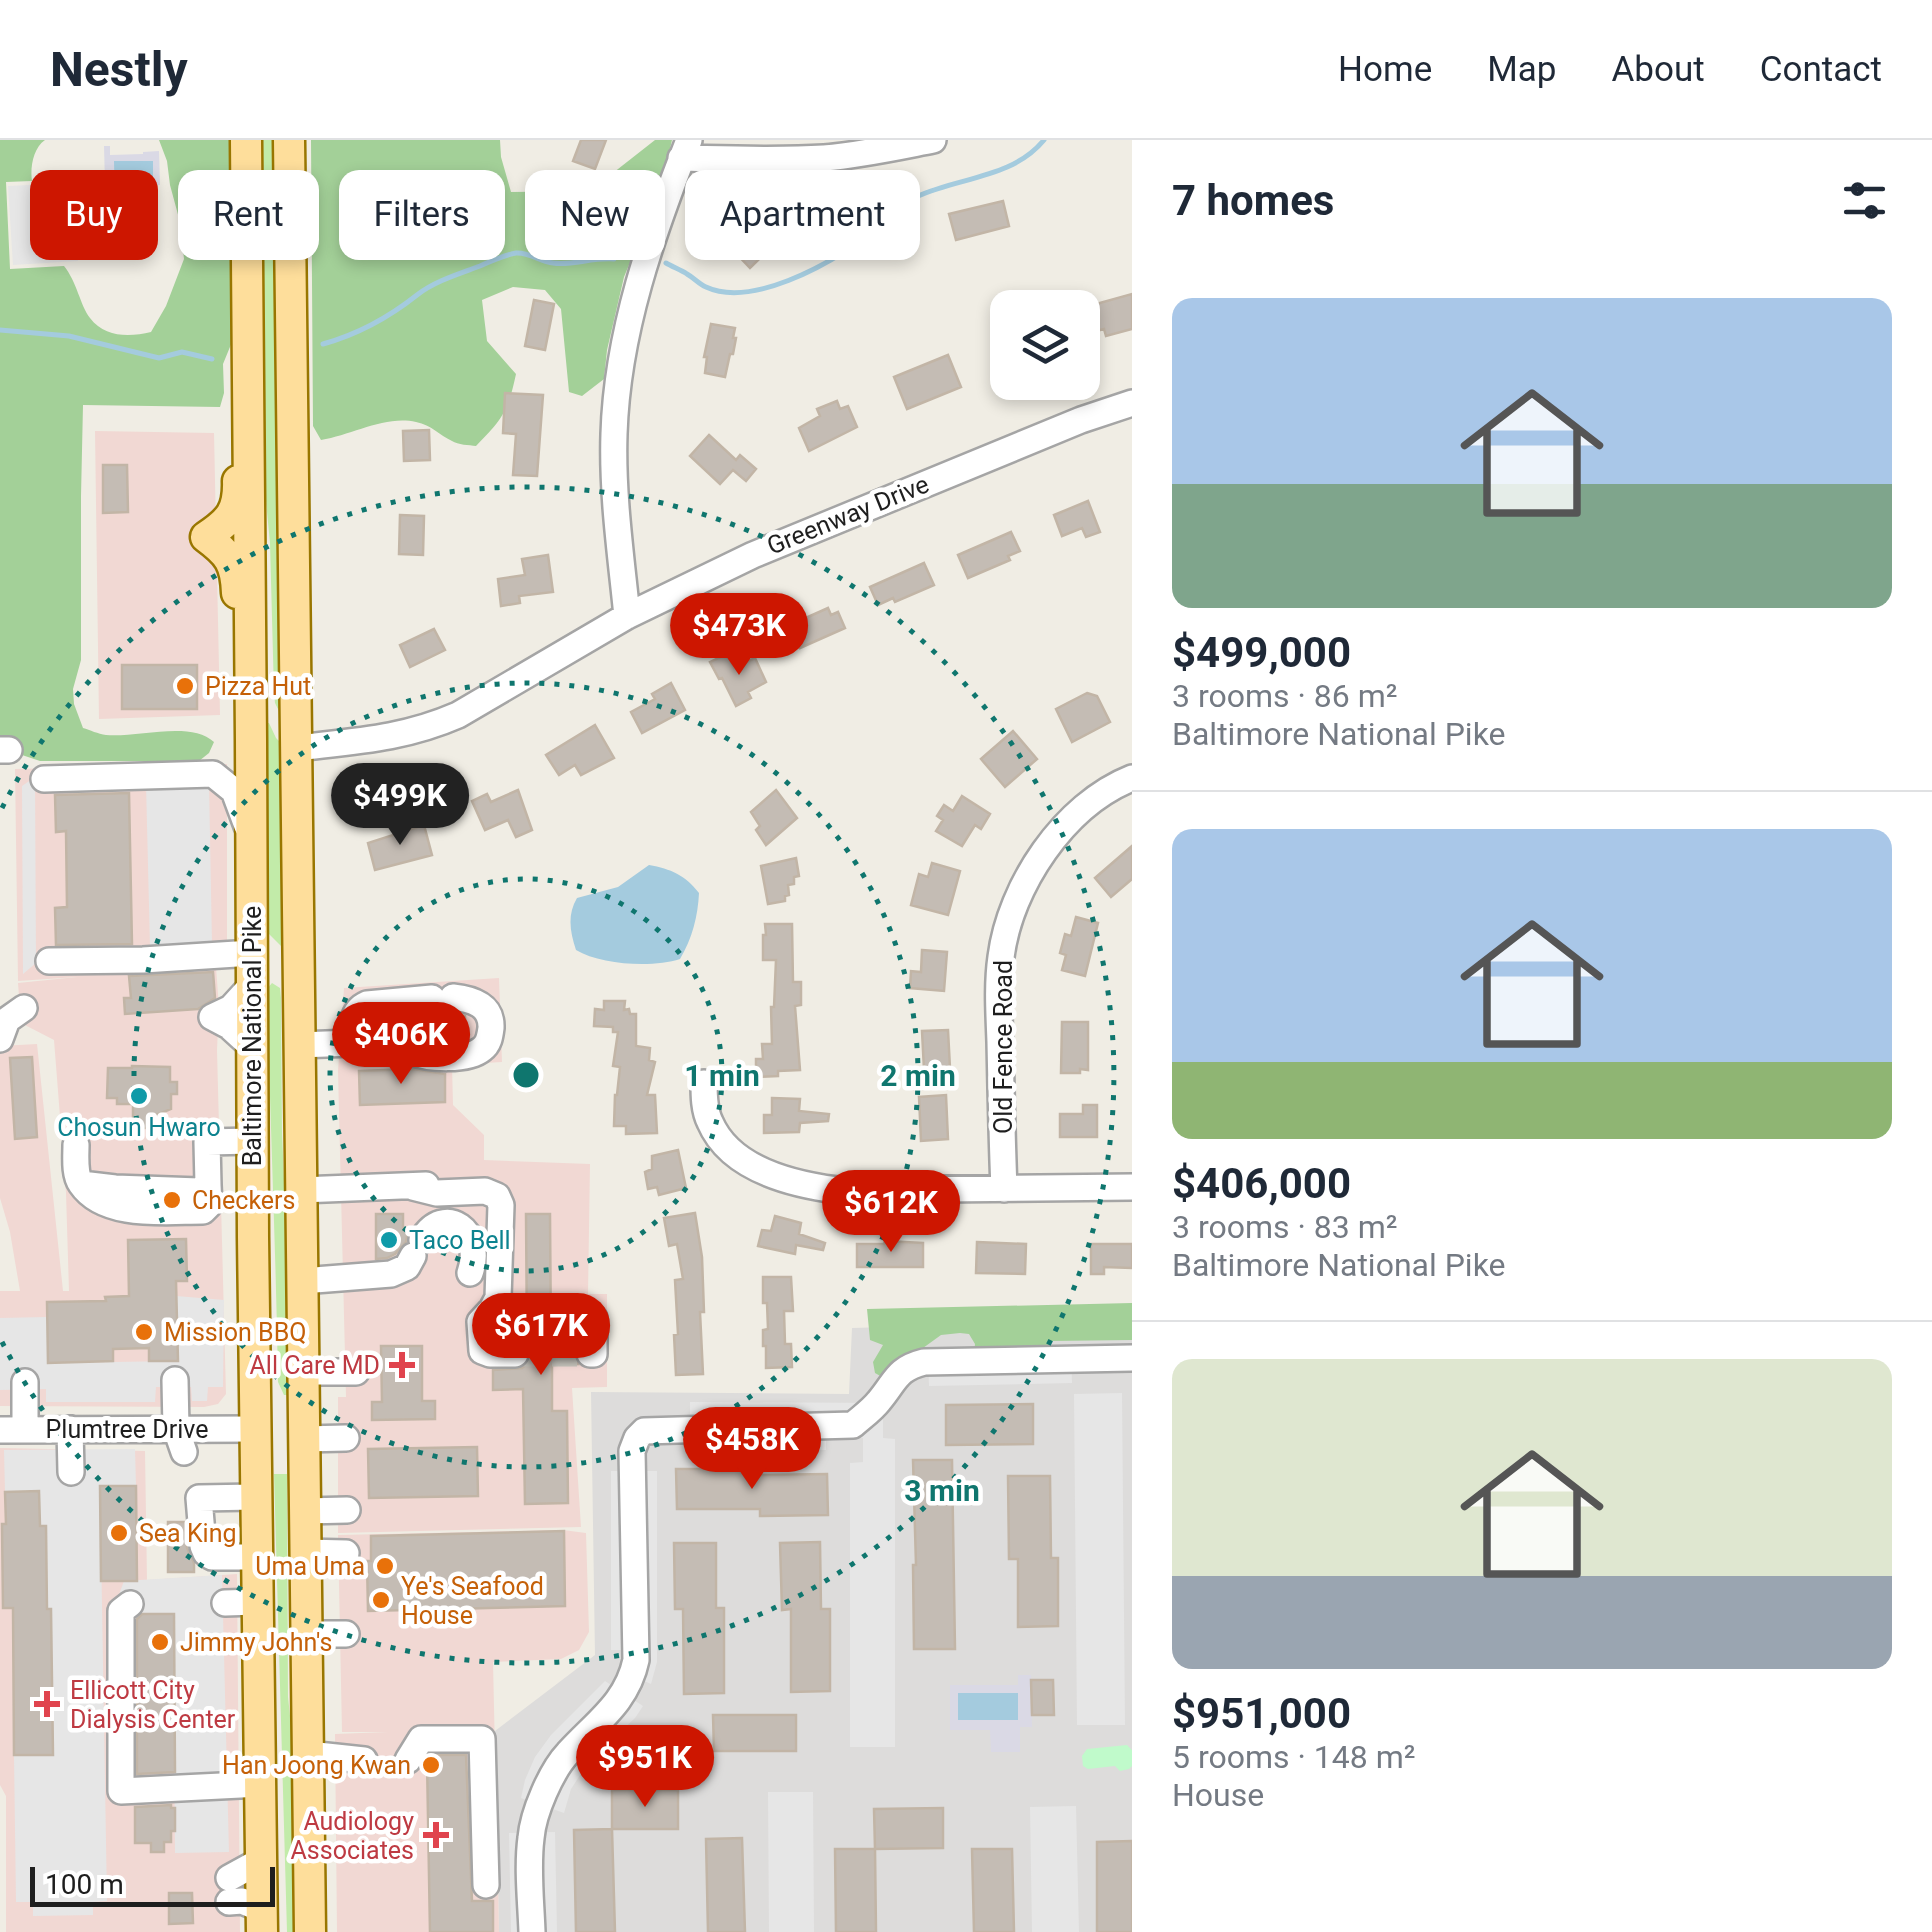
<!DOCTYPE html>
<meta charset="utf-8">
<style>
:root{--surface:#fff;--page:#f2f2f3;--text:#1f2937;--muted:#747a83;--line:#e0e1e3;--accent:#cd1600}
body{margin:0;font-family:Roboto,sans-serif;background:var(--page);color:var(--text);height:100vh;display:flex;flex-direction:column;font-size:38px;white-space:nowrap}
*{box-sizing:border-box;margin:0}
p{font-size:32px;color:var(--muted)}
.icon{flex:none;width:55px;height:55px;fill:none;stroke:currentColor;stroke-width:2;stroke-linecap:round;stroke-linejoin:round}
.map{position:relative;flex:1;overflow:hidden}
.side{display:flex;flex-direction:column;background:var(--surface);width:800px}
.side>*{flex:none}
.banner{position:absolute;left:30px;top:30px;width:950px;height:90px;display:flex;gap:20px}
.controls{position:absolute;left:990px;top:150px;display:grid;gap:20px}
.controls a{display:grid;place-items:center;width:110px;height:110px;border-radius:20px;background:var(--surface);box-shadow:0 5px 15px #0003;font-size:50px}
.scale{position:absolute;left:30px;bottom:25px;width:245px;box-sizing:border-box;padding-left:10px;border:5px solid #1e1e1e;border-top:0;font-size:28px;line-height:35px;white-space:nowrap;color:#1e1e1e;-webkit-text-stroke:8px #fff;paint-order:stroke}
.price{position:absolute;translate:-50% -85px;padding:0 22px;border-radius:35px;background:var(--accent);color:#fff;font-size:32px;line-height:65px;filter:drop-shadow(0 2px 5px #0008)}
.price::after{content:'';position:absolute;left:50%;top:60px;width:30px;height:22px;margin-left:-15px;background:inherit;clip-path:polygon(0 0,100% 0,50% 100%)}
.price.current{background:#222;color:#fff}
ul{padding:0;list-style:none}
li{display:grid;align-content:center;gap:20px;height:530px;padding:0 40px}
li+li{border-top:2px solid var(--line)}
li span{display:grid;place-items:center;height:310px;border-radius:20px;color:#555}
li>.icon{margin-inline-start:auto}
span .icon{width:180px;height:180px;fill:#fffc;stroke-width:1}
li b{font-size:42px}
h2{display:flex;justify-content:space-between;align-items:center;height:120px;padding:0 40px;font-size:42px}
.pill{padding:0 35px;border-radius:20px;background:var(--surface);box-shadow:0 5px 15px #0003;font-size:35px;line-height:90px}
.pill.current{background:var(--accent);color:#fff}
header{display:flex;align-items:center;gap:60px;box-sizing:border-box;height:140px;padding:0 50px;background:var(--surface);border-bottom:2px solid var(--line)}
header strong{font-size:48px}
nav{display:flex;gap:55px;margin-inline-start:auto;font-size:35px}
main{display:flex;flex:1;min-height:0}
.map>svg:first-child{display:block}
.residential{fill:#dddcdb}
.commercial{fill:#f1d8d3}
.grass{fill:#c2eba9}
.forest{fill:#a3d098}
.park{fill:#c0facb}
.parking{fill:#e6e6e6}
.plaza{fill:#dad9e5}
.water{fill:#a4cbde}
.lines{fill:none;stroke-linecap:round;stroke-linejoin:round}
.stream{stroke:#a4cbde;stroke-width:5}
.building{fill:#c4bcb4;stroke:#c2b5a6;stroke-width:2.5}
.minor-tunnel{stroke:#c6c4bc;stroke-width:25;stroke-dasharray:25 12;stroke-linecap:butt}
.minor-casing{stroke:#a5a5a5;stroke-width:30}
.major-casing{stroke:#997600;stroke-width:35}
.minor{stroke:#fff;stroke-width:25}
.major{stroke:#fede9b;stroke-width:30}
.ring{fill:none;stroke:#0f766e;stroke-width:5;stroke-dasharray:5 10}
.food-dot{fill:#e8710a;stroke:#fff;stroke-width:4}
.culture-dot{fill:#0f9aa8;stroke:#fff;stroke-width:4}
.health-dot{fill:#e0444e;stroke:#fff;stroke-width:4}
.labels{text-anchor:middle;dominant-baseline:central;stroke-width:9;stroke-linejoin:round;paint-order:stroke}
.street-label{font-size:25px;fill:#1e1e1e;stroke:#fff}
.food-label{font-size:25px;fill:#c56008;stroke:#fff;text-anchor:start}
.culture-label{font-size:25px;fill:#0d838f;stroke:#fff}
.health-label{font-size:25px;fill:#be3a42;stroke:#fff;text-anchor:end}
.centre{fill:#0f766e;stroke:#fff;stroke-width:5}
.ring-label{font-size:30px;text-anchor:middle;font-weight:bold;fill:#0f766e;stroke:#fff;stroke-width:9;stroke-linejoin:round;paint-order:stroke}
</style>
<header>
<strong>Nestly</strong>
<nav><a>Home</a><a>Map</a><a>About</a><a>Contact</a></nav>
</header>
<main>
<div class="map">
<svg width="1132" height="1792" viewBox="0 0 1132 1792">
<rect width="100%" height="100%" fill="#f0ede4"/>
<!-- residential -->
<path class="residential" d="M1132,1180V1792H499L495,1591L595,1515L591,1252L849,1254L852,1188Z"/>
<!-- commercial -->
<path class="commercial" d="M95,291L214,293L220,575L99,579Z
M227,624V826L216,827L219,867L217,910L226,1254L218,1264L204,1267L0,1266V1151H20L10,1092L0,1058V906L37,904L63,1151H69L66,1053L54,900L21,883L18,843L77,837L18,841L15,629Z
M499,838L502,922L452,925L453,965L484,995V1020L590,1024L588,1154H607V1247L572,1248L581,1387L338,1393V1257H346L338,931L344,848Z
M0,1308L145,1311L147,1440L237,1434L240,1792H6V1656L0,1645Z
M563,1390L586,1393L589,1492L579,1510L561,1519L493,1522L499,1792H337L335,1594L388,1592H342L338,1395Z"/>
<!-- grass -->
<path class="grass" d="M258,0H274L281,575L275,563L274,553L270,403L262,320Z
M265,583H269L276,598L285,607L287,812L268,793Z
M272,843L280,848L281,858L282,993L293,1243L290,1255H284L278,1242C276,1111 270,980 267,849Z
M274,1334H287L288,1557L298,1650L299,1792H287Z"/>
<!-- forest -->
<path class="forest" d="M0,0H45C33,8 30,28 32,41L6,42L10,129L64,126C77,142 80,165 90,178C105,198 130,197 151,192L166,166L184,119L180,82L170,45L167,21L159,0H229L238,144L232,202L223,224L224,253L220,267L83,265L81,356V520L73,549L74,564L83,588C90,590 98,594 106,595C136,598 191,580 214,602L209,613L199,621H40L19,614L0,599Z
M311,0H500L501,17L511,52L590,51L655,0H672L662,44L624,137L607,210L604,239L582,256L569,252L561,169L545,150L513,147L482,160L487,201L516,234C508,271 503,279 476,306C469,305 458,305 452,301C439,295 432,285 416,282C385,275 352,295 321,300L313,286Z
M1132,1163V1200L1050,1201L1051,1212L973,1225L975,1204L969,1194L960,1193L941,1195L923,1208L916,1229L898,1246L875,1233L873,1222L883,1205L870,1200L867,1169Z"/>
<!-- park -->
<path class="park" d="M1127,1605L1132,1610V1626L1129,1629L1120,1631L1115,1626L1088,1629L1083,1626L1082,1616L1087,1609Z"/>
<!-- parking -->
<path class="parking" d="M91,42L94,91L76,92L78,121L13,125L8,46Z
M35,637L36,823L23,834L22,646Z
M209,643L212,805L150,807L146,644Z
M176,1156L224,1160L223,1247H208L207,1261H192L191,1247H156L155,1262H46V1249L0,1250V1178L47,1177L49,1223L177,1221Z
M1071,1212L1072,1243L929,1246L928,1215Z
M1122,1253L1125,1585H1077L1074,1254Z
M690,1262L883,1263V1298L895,1299V1607H850V1323L863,1322V1298L826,1297V1310H690Z
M135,1309L136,1346L100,1347L107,1761L93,1762V1775L33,1776V1762H16L14,1615L53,1614L51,1470L47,1469L40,1386L39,1352H5L4,1310Z
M611,1331H657V1522L651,1544L642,1540L647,1530L648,1510H611Z
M222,1435L229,1712L175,1713L173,1474H128L117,1460L124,1441Z
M605,1541L643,1566L635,1578L588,1623L571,1649L564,1673L521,1658L525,1640L535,1617L551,1595Z
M768,1652H813L814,1792H769Z
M1076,1666L1079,1792H1032L1030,1667Z
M555,1692L557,1792H511L509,1693Z"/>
<!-- plaza -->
<path class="plaza" d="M104,6H110V15L143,14V12L159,11L160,45L145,46V75H143V79L106,80Z
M1018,1535H1031L1032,1587H1020V1612H991L990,1590H950V1545H1018Z"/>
<!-- water -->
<path class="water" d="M114,21H153V37L137,38V65H115Z
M649,725C671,729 685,735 699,753C698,776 692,799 680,819C653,828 601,825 576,810C570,792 567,775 577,758L618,747Z
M958,1553H1018V1580H958Z"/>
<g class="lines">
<!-- stream -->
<path class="stream" d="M666,123C673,127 681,130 687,134C694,138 699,144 706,147C751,168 828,125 864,98C882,84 897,66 918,56C960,37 1013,38 1044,0
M0,190L69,196L159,218L182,212L212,219
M323,204C359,194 388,178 417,155C435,141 459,134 480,126C491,121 505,115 516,113C529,112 541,122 553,123C572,126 593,117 614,119"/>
</g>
<!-- building -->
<path class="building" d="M581,0H606L595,29L573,21Z
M556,57L577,64L565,97L544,90Z
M1003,61L1009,86L956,100L949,74Z
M773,74L789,90L750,128L731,108L758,82L761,86Z
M1132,154V189L1106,196L1104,189L1085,194L1082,168Z
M534,160L554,164L545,210L525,206Z
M711,184L735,188L733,198H736L733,214H730L725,237L705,233L707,217H704Z
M948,215L961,247L907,269L894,237Z
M505,253L543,255L537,336L513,335L516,294L503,293Z
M837,261L840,269L848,266L857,287L809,311L799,288L820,276L817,269Z
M429,290L430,320L404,321L403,291Z
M709,295L736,320L740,315L756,329L746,341L733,330L720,344L690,316Z
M103,325H127L128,372L103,373Z
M1088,361L1100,392L1086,397L1082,388L1062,396L1054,375Z
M400,375L424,376L423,415L399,414Z
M1011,392L1020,411L1008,416L1010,420L968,438L958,415Z
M548,415L553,452L519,456L520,463L501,466L498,439L525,435L522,419Z
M924,423L934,445L895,462L893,458L878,465L870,447Z
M828,468L831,475L838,472L845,488L800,508L790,485Z
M434,489L445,510L410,527L400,505Z
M727,514L734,528L755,518L766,542L748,552L751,558L736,566L722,538L719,539L710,522Z
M122,525H197V569H122Z
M671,543L685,570L642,593L631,572L655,559L652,554Z
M1087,553L1097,556L1110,582L1072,602L1056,569Z
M595,585L614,618L581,635L575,625L559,635L546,615Z
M1013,591L1037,619L1005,647L981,619Z
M518,650L532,690L516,697L508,680L485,690L472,661L487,654L491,662Z
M776,650L797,678L766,705L756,690L760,686L751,672Z
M129,653L132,804L56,805L55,768L67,767L66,691L56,692L55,655Z
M962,656L990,674L981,689L975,685L962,706L936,691L943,680L937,676L944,665L953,671Z
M424,685L432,715L375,730L368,703Z
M1132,706V739L1111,757L1095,738Z
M796,718L799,736L794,737V744L788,745L789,755L785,756V761L768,764L761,726Z
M932,723L960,731L948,775L911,765L919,734L928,737Z
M1076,777L1098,783L1085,836L1062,830L1066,815L1060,813L1065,794L1071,796Z
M765,784H792L793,842H801V865L795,866L800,930L778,931V936L756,937V919H763L762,904H772L771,867H774L776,820H763V795H766Z
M922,810L947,812L944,851L910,848L911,831L921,832Z
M213,832L215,858L198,869L125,874L124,858H131L129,836Z
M604,861H625L624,870L629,869L630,874H636V906L650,908L649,920L655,922L647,955H655L657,993L626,994V986H614L615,955H617L620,927L613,926L618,892H613V887L594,886L595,869L604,870Z
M443,870L465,876L466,899L448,901L423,899V889L429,888V875Z
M1062,882H1088V930L1080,929V933H1061Z
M948,890L950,928L924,930L922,891Z
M32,917L37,997L15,999L10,918Z
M132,926L170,927V942H177V954H171V969L156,975L157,984L152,988H133V964H117V958H107L108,928H132Z
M413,929L445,934V962L360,965L359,931Z
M946,955L948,999L921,1001L919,957Z
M772,958L800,959L799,971L829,974L828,981L800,983L799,992L764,993V975H772Z
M1083,965H1097V997H1060V974H1083Z
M678,1010L686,1048L659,1055L657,1047L648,1049L645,1032L652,1029V1016Z
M695,1073L702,1117L704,1172H700L703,1234L676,1235L674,1195L678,1194L675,1140L683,1139L677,1104L669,1106L664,1078Z
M376,1074H403V1089L408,1092L406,1102L395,1114L387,1118L376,1119Z
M526,1074H550L551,1203H578L574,1215L578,1224L552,1225V1271H567L568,1363L525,1364L523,1249L493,1250V1230L522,1228L528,1223L531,1215L527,1204Z
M775,1076L801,1083L799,1094L825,1103L823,1110L796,1105L795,1114L758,1106L762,1090L771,1091Z
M186,1099L187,1141H176L178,1221H149V1208L113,1209V1221L48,1223L47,1162L106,1161L105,1157L129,1156L128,1100Z
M885,1101L923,1103V1127H857V1104H884Z
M977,1102L1026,1104L1025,1134L976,1133Z
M1091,1104H1132V1128L1104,1127V1134H1091Z
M763,1137H791L793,1171H784L785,1204H791L792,1227L766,1228V1206H763V1190L768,1189L767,1163H763Z
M381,1206H422V1261H435V1279L372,1280V1262H382Z
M1033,1264V1304L946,1305V1265Z
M477,1307L478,1356L369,1358L368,1309Z
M913,1320H952L955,1509H914L913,1425H916Z
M676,1329H760L759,1335L827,1334L828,1375L760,1376V1369H677Z
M1008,1336H1050L1051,1418H1058V1486L1018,1487V1419H1009Z
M100,1346H136L137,1441H101Z
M39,1351L40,1386H46L47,1469H51L53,1615H14L13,1468H3L2,1384H6L5,1352Z
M168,1382H185L187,1408L194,1423V1432H168Z
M564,1391L565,1466L368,1471L367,1421H371V1396Z
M820,1402L821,1469H830V1551L791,1552V1469L782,1470L780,1403Z
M674,1403H716V1468H724V1553L684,1554L683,1469H675Z
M142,1474H174L175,1632L137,1634V1479Z
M1031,1540H1053L1054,1575H1032Z
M713,1575H796V1611H714Z
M430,1615H466L472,1761H493V1792H430L427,1620Z
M612,1650H678V1689H612Z
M171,1665V1668H175V1691H171V1702H164V1712H151V1703H135V1667Z
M943,1668V1708L875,1709L874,1669Z
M612,1689L615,1792H576L574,1690Z
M742,1698L745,1792H708L706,1699Z
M1132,1701V1792H1097V1702Z
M835,1709H875L876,1792H836Z
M972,1709H1012L1014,1792H974Z
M169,1753H192L193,1783L169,1784Z"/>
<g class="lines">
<!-- minor-tunnel -->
<path class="minor-tunnel" d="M515,1214H590"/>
<!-- minor casing -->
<g class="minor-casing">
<path id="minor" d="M681,18C729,19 776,21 824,18C861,15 897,7 933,0
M627,476C621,416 612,355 614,294C617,192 652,94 689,0
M296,608C355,601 403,599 458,575L627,476L753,415L1081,280L1132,263
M0,610H9
M44,639L213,634L234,651L247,686
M49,821L143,820L252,813
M0,899L7,880L24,868
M406,901L412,912C428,919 468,921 482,909C489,904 490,896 491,888C492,865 472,859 453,857
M299,905L353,903C352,888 351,871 367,864L432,858
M252,907L229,886L212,877L231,868L252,845
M704,943C704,955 704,970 710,982C730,1029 790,1044 837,1050L1132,1047
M76,1005C76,1017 74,1034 81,1044C105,1079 166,1071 203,1071L209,1065L208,1045
M81,1044L115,1048L199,1051L208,1045L207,1002L252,1001
M413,1047L437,1053L485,1051L497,1056L501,1065L498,1158L492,1169L480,1182L482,1211L490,1214H515
M1004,1049C1002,1000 1001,951 1000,902C999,874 997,845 1001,817C1010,746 1064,665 1132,638
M301,1050L426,1045
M422,1100C444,1062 485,1091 470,1133
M302,1141L391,1134L407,1127L413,1116
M590,1214H594V1178
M303,1232H356
M175,1240L176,1289L184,1312
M25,1242V1290
M70,1289L71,1332
M0,1290L255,1289
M304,1299L346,1298
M255,1357L199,1358L203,1406L206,1413L212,1417H256
M305,1371L347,1370
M305,1412L346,1413
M225,1463L257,1462
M130,1464L121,1471V1651L260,1644
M306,1494H346
M308,1614L364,1620
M408,1620L421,1599H482L486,1745
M229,1738L260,1721
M229,1762L242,1761L261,1769
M532,1792C531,1762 527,1728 531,1698C533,1673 551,1631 568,1613C596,1582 627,1563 636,1520L632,1311L637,1298L644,1291L853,1285C862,1277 872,1270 879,1261C896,1241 896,1229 924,1222L1132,1218"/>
</g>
<!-- major casing -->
<g class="major-casing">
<path id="major" d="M246,0L251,600L253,1097L262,1792
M289,0L310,1792
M237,453C236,423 229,414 206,397C230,381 239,371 238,341"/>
</g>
<!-- minor -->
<use href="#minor" class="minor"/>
<!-- major -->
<use href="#major" class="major"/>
</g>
<!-- distance rings -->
<g class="ring">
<circle cx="526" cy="935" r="196"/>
<circle cx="526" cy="935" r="392"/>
<path d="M2 668A588 588 0 1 1 2 1202"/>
</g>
<!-- markers -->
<g class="food-dot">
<circle cx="185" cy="546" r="10"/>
<circle cx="172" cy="1060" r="10"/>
<circle cx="144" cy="1192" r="10"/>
<circle cx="119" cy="1393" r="10"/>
<circle cx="385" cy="1426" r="10"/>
<circle cx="381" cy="1460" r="10"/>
<circle cx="160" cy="1502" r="10"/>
<circle cx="431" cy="1625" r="10"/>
</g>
<g class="culture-dot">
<circle cx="139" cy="956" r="10"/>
<circle cx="389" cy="1100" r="10"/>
</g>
<g class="health-dot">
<path d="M397 1210h10v10h10v10h-10v10h-10v-10h-10v-10h10z"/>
<path d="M42 1549h10v10h10v10h-10v10h-10v-10h-10v-10h10z"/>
<path d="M431 1680h10v10h10v10h-10v10h-10v-10h-10v-10h10z"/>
</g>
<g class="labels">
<!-- street labels -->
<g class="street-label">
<text transform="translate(848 375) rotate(-22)">Greenway Drive</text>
<text transform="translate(252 896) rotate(-90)">Baltimore National Pike</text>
<text transform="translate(1003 907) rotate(-90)">Old Fence Road</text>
<text x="127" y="1289">Plumtree Drive</text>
</g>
<!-- food labels -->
<g class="food-label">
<text x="205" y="546">Pizza Hut</text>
<text x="192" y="1060">Checkers</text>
<text x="164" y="1192">Mission BBQ</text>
<text x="139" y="1393">Sea King</text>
<text x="365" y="1426" text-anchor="end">Uma Uma</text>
<text x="401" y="1446">Ye's Seafood<tspan x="401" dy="29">House</tspan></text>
<text x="180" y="1502">Jimmy John's</text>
<text x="411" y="1625" text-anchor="end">Han Joong Kwan</text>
</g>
<!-- culture labels -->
<g class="culture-label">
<text x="139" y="987">Chosun Hwaro</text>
<text x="409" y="1100" text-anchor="start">Taco Bell</text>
</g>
<!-- health labels -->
<g class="health-label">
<text x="380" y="1225">All Care MD</text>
<text x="70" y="1550" text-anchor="start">Ellicott City<tspan x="70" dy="29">Dialysis Center</tspan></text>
<text x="414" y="1681">Audiology<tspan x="414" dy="29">Associates</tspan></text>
</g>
</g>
<circle cx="526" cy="935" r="15" class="centre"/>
<g class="ring-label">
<text x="722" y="946">1 min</text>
<text x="918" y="946">2 min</text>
<text x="942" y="1361">3 min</text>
</g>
</svg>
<div class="controls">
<a><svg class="icon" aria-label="layers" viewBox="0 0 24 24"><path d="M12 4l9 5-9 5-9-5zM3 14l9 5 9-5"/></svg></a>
</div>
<div class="scale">100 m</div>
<b class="price" style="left:739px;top:538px">$473K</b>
<b class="price current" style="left:400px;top:708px">$499K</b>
<b class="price" style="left:401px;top:947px">$406K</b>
<b class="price" style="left:891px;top:1115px">$612K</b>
<b class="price" style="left:541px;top:1238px">$617K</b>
<b class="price" style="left:752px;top:1352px">$458K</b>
<b class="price" style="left:645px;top:1670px">$951K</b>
<div class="banner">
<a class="pill current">Buy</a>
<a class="pill">Rent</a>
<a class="pill">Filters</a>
<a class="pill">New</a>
<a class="pill">Apartment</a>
</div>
</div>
<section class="side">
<h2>7 homes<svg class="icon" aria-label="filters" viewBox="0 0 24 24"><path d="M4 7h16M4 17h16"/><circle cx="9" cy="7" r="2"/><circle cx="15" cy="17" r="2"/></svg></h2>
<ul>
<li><span style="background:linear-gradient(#a9c7e8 60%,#7fa58c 0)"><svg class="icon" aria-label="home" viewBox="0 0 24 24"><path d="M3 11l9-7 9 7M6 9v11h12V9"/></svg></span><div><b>$499,000</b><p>3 rooms · 86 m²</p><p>Baltimore National Pike</p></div></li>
<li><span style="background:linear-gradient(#a9c7e8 75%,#8fb573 0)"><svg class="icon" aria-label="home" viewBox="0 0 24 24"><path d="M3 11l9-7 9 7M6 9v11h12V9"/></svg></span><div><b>$406,000</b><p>3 rooms · 83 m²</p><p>Baltimore National Pike</p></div></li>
<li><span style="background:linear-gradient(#dfe7d0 70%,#9aa5b1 0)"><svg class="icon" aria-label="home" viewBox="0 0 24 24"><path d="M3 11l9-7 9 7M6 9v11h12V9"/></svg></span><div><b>$951,000</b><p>5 rooms · 148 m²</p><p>House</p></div></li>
</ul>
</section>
</main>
